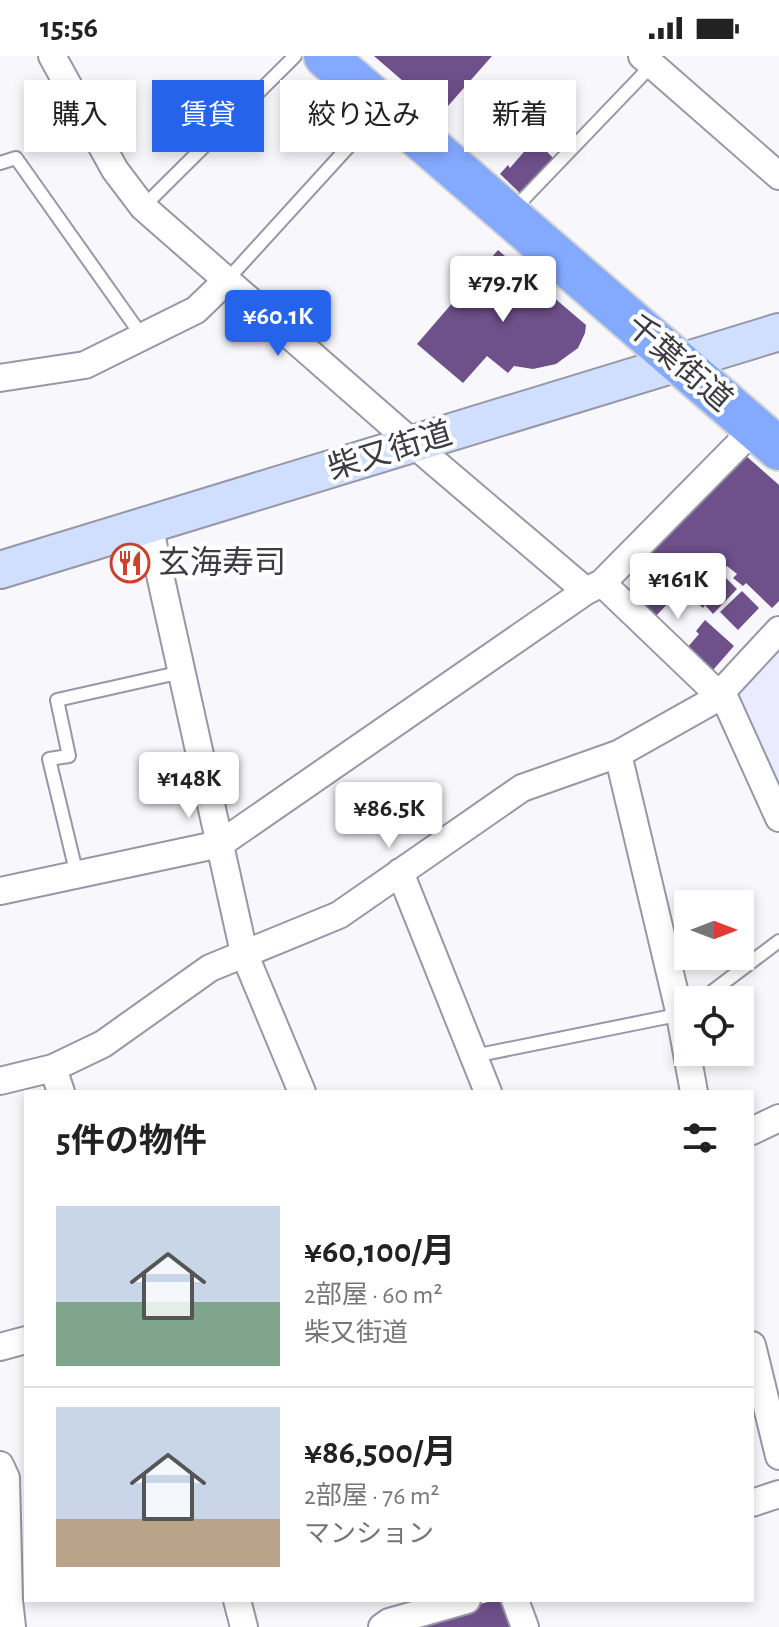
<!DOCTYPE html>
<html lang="ja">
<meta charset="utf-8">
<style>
:root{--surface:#fff;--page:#f6f6f6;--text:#222;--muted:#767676;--line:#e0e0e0;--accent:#2563eb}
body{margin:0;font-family:"Alegreya Sans","Noto Sans JP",sans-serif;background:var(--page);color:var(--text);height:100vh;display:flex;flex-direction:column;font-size:30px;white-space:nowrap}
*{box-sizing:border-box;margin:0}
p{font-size:26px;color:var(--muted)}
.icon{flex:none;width:44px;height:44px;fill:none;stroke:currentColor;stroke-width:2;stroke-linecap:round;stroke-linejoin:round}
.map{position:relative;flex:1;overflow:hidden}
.drawer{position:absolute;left:24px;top:1034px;width:730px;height:512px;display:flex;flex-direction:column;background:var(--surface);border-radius:0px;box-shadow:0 4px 12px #0003}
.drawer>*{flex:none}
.guide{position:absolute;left:24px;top:24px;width:732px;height:72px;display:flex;gap:16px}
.needle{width:52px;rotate:90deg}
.fabs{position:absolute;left:674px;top:834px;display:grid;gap:16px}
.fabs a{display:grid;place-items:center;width:80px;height:80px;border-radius:0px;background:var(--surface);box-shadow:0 4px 12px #0003;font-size:40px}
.price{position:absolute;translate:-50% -68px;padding:0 18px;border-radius:8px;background:#fff;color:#222;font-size:26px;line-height:52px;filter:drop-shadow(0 2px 4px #0008)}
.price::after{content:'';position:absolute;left:50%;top:48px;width:24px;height:18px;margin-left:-12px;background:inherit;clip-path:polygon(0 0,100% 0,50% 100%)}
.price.active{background:var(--accent);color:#fff}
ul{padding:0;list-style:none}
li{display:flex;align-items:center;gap:24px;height:200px;padding:0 32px}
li+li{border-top:2px solid var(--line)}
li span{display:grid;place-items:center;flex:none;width:224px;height:160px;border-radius:0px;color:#555}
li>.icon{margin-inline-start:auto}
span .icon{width:96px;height:96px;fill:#fffc;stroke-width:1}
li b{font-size:34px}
h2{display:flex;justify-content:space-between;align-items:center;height:96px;padding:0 32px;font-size:34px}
.pill{padding:0 28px;border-radius:0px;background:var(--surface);box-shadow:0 4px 12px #0003;font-size:28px;line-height:72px}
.pill.active{background:var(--accent);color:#fff}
.status{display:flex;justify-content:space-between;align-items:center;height:56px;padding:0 40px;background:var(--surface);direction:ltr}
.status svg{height:22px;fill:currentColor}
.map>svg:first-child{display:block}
.built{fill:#ebebff}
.building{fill:#6e508a}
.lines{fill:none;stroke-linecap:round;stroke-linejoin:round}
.service-casing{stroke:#9797a7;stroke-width:16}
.minor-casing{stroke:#9797a7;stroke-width:30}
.secondary-casing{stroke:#9797a7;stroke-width:40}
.trunk-casing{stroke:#d4d4d5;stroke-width:46}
.service{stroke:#fff;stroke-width:12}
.minor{stroke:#fff;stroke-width:26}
.secondary{stroke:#d1dfff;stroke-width:36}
.trunk{stroke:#84aaff;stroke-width:42}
.labels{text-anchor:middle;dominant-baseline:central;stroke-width:8;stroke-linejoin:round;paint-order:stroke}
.street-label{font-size:32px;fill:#3c3c42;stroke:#fff}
.poi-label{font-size:32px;fill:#3c3c42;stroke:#fff;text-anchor:start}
</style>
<div class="status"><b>15:56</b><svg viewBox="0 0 49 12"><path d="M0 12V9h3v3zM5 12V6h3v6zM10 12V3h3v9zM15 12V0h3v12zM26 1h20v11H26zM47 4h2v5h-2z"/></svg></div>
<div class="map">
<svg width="779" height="1571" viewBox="0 0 779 1571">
<rect width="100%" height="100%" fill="#f8f8fc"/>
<!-- built -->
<path class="built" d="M779,588V738L736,641L740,630Z"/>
<!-- building -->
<path class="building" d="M374,0H492L441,58Z
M535,83L553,102L522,139L500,118L508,109L510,112Z
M498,194L586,269L585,277L578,292L556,308L533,313L514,310L508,317L487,300L463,327L417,288Z
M745,399L779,429V545L772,552L746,527L743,530L733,522L737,518L727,510L723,513L721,511L695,538L686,530L682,533L675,526L679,523L650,494Z
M657,516L678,537L654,562L633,541Z
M721,517L737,533L713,558L705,549L703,552L694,544Z
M742,535L759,552L738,574L720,556Z
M705,564L734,590L713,614L687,592L699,578L696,575Z
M495,1544H507L518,1571H399Z"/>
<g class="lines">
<!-- service casing -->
<g class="service-casing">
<path id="service" d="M0,107L16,102L142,280
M143,151L295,0
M513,154L653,8
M227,224L381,55
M77,819L49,703L69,700L57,644L182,616
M701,944L779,885
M474,1000L682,958"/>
</g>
<!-- minor casing -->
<g class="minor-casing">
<path id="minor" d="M52,0L115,114L143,151L432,404L586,535
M642,0L779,120
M0,322L85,309L196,254L227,224
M149,469L244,897L302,1036
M602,527L719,639
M722,636L779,762
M618,698L680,959L694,1036
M400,816L488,1036
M0,835L220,788L586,535L602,527L755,372
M53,1012L61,1036
M0,1025L53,1012L103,988L210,912L339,859L522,732L618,698L714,644L779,574
M752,1075L779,1062
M752,1289L779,1400
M0,1291L26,1284
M0,1409L6,1422L9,1544L12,1571
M752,1447L779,1438
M237,1544L244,1571
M515,1544L525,1571
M382,1571L389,1566L467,1544"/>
</g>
<!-- secondary casing -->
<g class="secondary-casing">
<path id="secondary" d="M0,514L779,276"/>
</g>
<!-- trunk casing -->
<g class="trunk-casing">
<path id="trunk" d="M325,0L779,393"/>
</g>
<!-- service -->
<use href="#service" class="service"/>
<!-- minor -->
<use href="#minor" class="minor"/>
<!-- secondary -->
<use href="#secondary" class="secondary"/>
<!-- trunk -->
<use href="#trunk" class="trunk"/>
</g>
<!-- icons -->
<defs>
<g id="restaurant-ring" transform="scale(2)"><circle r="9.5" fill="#fff" stroke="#cc412b" stroke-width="1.5"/><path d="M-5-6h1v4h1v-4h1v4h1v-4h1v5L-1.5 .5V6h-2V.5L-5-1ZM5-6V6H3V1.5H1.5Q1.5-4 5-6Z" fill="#cc412b"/></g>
</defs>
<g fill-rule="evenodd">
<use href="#restaurant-ring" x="130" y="507"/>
</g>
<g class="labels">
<!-- street labels -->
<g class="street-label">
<text transform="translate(679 307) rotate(41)">千葉街道</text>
<text transform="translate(390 395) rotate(-17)">柴又街道</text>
</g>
<!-- poi labels -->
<g class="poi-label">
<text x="158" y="507">玄海寿司</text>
</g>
</g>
</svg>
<div class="fabs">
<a><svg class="needle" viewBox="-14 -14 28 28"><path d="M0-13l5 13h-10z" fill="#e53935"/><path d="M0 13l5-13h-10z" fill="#767676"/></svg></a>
<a><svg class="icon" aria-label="locate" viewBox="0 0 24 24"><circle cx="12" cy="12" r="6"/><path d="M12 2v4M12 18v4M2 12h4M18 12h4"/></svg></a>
</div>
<b class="price" style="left:503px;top:268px">¥79.7K</b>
<b class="price active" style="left:278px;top:302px">¥60.1K</b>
<b class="price" style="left:678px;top:565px">¥161K</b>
<b class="price" style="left:189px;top:764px">¥148K</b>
<b class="price" style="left:389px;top:794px">¥86.5K</b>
<div class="guide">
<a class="pill">購入</a>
<a class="pill active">賃貸</a>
<a class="pill">絞り込み</a>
<a class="pill">新着</a>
</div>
<section class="drawer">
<h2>5件の物件<svg class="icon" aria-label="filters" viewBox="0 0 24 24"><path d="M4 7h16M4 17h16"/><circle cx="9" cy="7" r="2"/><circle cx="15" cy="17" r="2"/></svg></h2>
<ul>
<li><span style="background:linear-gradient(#c9d6e8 60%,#7fa58c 0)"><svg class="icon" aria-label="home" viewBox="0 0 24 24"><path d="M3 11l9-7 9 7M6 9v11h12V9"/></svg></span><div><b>¥60,100/月</b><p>2部屋 · 60 m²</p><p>柴又街道</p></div></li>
<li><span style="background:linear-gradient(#c9d6e8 70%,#b9a48a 0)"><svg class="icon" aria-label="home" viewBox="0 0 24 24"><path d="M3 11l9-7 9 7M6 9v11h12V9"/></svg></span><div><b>¥86,500/月</b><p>2部屋 · 76 m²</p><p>マンション</p></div></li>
</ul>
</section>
</div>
